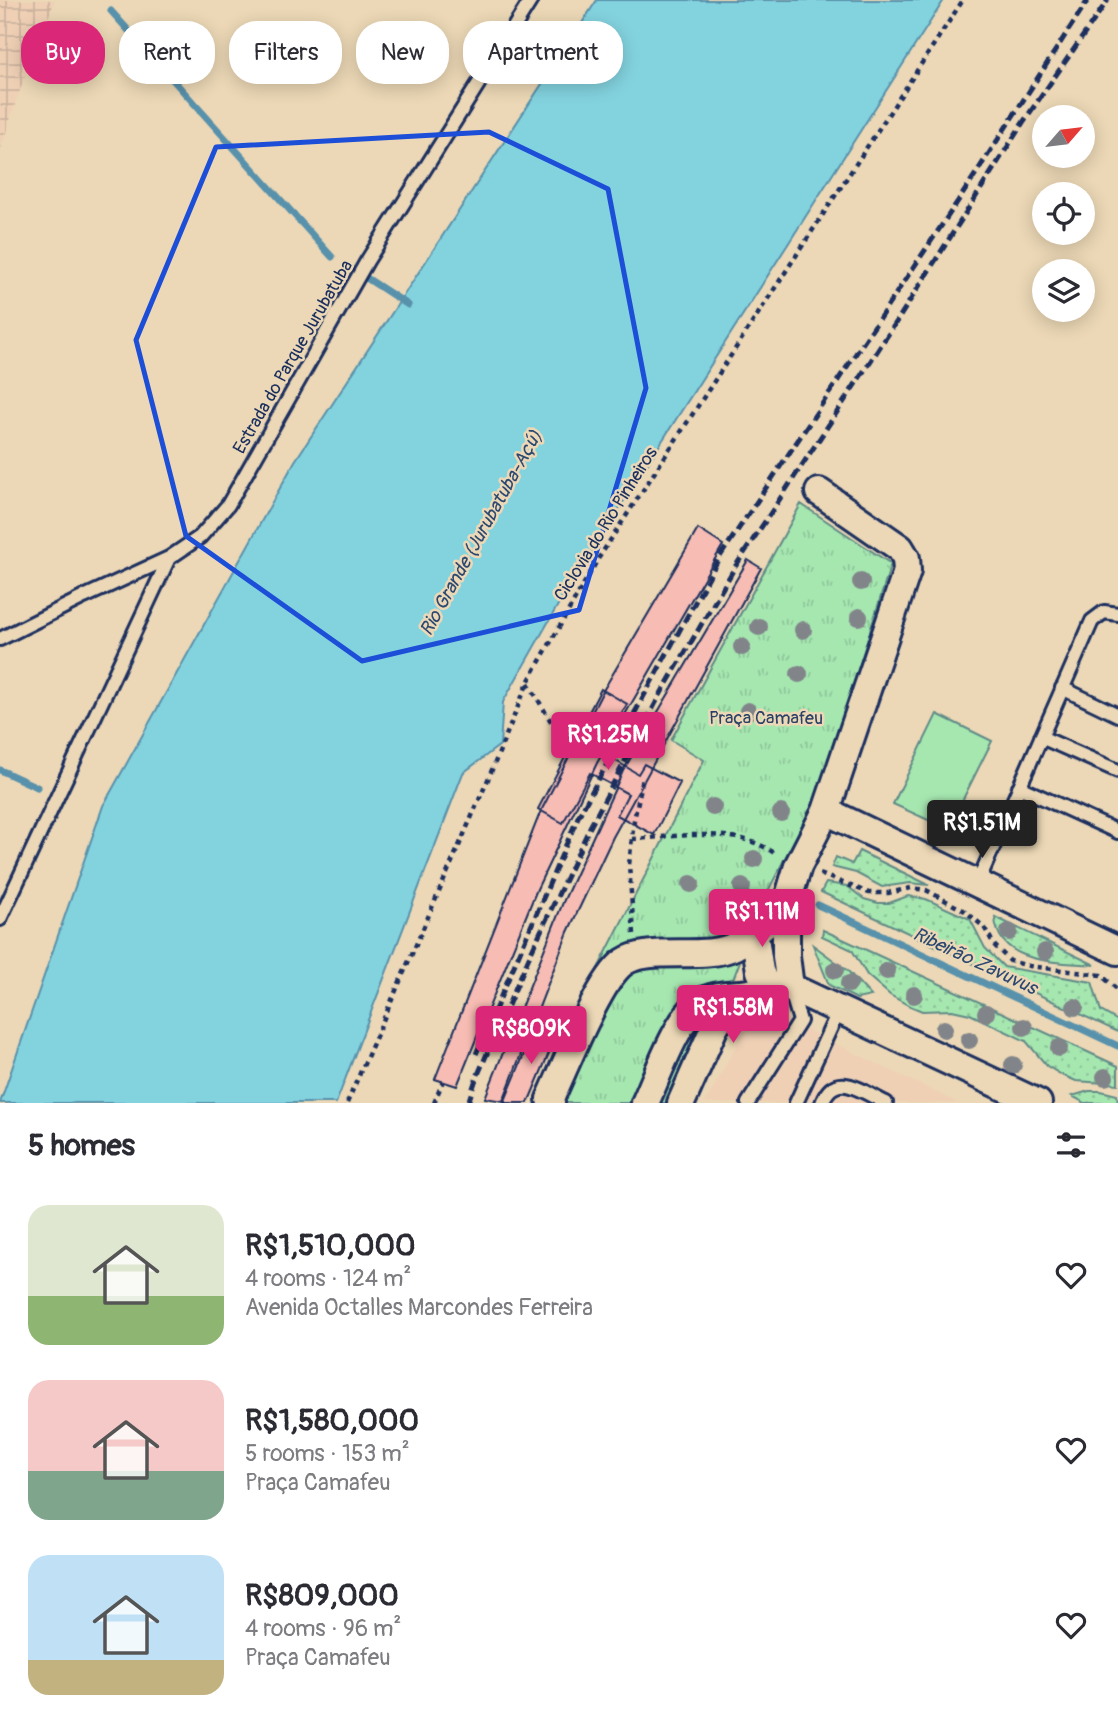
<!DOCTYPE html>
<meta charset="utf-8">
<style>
:root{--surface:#fff;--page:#f7f7f7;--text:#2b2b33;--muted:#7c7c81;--accent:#db2777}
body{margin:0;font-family:Pangolin,sans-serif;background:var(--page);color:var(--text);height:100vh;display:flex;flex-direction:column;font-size:26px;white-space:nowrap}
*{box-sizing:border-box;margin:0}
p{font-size:23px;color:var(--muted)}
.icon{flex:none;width:38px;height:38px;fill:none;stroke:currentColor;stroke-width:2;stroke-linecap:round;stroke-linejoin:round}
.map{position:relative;height:1103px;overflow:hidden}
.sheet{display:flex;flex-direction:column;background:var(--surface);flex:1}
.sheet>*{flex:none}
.hud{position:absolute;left:21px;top:21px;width:700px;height:63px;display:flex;gap:14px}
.needle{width:46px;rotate:62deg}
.tools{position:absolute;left:1032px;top:105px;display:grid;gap:14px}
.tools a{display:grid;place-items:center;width:63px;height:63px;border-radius:50%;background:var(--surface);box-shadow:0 4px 18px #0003;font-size:35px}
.price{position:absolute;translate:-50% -60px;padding:0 16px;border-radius:7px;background:var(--accent);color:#fff;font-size:23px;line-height:46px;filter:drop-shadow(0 2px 4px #0008)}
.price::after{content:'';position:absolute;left:50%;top:42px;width:21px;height:16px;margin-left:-10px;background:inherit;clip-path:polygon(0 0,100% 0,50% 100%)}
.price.on{background:#222;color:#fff}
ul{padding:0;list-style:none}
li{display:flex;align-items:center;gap:21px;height:175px;padding:0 28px}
li span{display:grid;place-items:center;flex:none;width:196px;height:140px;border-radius:21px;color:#555}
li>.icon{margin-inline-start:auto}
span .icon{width:84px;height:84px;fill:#fffc;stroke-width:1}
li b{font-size:30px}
h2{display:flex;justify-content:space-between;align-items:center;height:84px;padding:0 28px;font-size:30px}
.tag{padding:0 24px;border-radius:28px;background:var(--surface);box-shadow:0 4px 18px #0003;font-size:24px;line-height:63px}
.tag.on{background:var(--accent);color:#fff}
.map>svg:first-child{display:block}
.built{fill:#efd0b5}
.industrial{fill:url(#industrial-grid)}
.grass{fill:url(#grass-dots);stroke:#608b87;stroke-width:2}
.park{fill:url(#park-tufts);stroke:#608b87;stroke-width:2}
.pitch{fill:#a6e7b0;stroke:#608b87;stroke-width:2}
.water{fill:#83d3df;stroke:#5991ab;stroke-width:2}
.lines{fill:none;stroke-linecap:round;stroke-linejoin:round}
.stream{stroke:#5991ab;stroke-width:7}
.building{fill:#f7bcb3;stroke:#1b2f5e;stroke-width:2}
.service-casing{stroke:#1b2f5e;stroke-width:18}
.minor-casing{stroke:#1b2f5e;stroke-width:32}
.path{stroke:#1b2f5e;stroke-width:4.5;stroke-dasharray:5 5;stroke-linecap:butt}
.service{stroke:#ecd8b6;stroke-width:12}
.minor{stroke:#ecd8b6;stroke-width:26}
.rail{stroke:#1b2f5e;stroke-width:5;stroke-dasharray:10 5;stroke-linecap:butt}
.tree{fill:#81858a}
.marked{fill:none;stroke:#1d4ed8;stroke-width:5;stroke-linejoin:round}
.labels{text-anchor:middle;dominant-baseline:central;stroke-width:5;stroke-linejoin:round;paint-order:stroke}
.street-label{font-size:18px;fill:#1b2f5e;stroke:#ecd8b6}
.park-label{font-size:18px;fill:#294166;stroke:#ecd8b6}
.water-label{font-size:19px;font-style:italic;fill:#2b4871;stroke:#ecd8b6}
</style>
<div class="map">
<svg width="1118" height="1103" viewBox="0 0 1118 1103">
<defs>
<pattern id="industrial-grid" width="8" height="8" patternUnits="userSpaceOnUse" patternTransform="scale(1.75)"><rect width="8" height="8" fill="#efd0b5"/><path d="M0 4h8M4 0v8" fill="none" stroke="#ccb39e"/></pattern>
<pattern id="grass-dots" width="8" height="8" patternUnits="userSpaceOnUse" patternTransform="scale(1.75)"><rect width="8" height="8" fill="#a6e7b0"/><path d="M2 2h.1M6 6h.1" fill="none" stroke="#8ec69a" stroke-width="1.8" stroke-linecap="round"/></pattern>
<pattern id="park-tufts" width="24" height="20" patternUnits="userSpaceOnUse" patternTransform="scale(1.75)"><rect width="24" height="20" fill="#a6e7b0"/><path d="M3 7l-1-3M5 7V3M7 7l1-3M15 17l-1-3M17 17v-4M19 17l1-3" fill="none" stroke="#8ec69a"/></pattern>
</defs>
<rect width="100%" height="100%" fill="#ecd8b6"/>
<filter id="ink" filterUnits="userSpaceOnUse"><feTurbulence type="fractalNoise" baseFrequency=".0143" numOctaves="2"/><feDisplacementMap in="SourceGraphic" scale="14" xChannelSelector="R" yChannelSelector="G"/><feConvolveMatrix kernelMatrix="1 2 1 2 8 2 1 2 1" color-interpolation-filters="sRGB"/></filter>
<g filter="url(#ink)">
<!-- built -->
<path class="built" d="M758,1006L958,1103H705Z"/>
<!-- industrial -->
<path class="industrial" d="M0,0H55L17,98L0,152Z"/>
<!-- grass -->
<path class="grass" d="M859,851L929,885L910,883L882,887L856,873L832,867L836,857L852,864Z
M826,883L847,886L864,899L878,903H889L908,896L926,899L970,919L985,948L1004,967L1092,982L1101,1011L1118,1021V1032L821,892Z
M995,917L1095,965C1060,962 997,965 995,917Z
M823,930L1118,1066V1084L1076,1081L1062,1075L1047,1066L1026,1041L970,1014L952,1010L922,1011L908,1005L890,995L867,975L852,950L822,936Z
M813,945L848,971L871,996L857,999L829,985Z
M1089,1091H1101L1117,1095L1118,1103H1085L1072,1096Z"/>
<!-- park -->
<path class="park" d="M801,504L891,564L821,788L764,899L715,1026L681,1103H551L601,989L590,984L704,760L671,740Z"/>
<!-- pitch -->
<path class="pitch" d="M937,714L992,741L948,829L893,804Z"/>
<!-- water -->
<path class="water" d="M597,0H944L563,596L503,702L500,745L463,773L336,1103H0L103,806L295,461Z"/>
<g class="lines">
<!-- stream -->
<path class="stream" d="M111,11L332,257
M365,277L408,305
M0,770L37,787
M818,905L1118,1046"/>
</g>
<!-- building -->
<path class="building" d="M698,529L723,545L597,763L537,889L457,1086L435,1079L540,813L604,689Z
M748,560L761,568L613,837L568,932L503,1101L485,1098L564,900L623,771Z
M601,689L627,704L601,752L638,774L644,764L680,783L654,835L617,815L628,794L590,773L563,823L538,809Z
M536,1025L557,1034L528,1103H504Z"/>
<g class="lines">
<!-- service casing -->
<g class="service-casing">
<path id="service" d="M0,639L84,597L169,558L200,537L228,505L367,261L531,0
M1062,688L1118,715
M1041,737L1118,771
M1019,787L1118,832
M977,884L1092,621L1104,612L1118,614
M0,919L169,558
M748,1103L800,1021L790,988
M796,1103L839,1010
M822,1103C835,1068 862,1092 886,1103"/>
</g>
<!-- minor casing -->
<g class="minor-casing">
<path id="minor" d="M826,811L1118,951
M754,931L760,971L768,990
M790,987L786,956V906L798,866L826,811L907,571L906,558L900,548L819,492
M790,987L1038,1103
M551,1103L550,1099C564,1069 600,978 624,962C649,945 705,961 735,946C752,937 771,918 786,906
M645,1103C657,1077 677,1019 699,1004C711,995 726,995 741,994
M681,1103L715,1026L741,994L790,987"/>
</g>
<!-- path -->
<path class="path" d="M528,683L571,755
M632,839C678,837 738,825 777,855
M820,874L869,893H888L911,888L926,890L965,911L984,927L995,946L1010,961L1029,966L1101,975L1118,990
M634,934L629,865L634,820L643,778
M347,1103L489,777L528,682L598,559L963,0
M434,1103L443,1081"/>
<!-- service -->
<use href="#service" class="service"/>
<!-- minor -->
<use href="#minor" class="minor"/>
<!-- rail -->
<path class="rail" d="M476,1054L578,817L719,558L964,192L1088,0
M468,1103L476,1079L532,950L590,827L659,697L735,567L897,321L1024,121L1108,0"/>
</g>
<!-- trees -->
<g class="tree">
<circle cx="861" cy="582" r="9"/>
<circle cx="859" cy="617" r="9"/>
<circle cx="759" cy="627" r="9"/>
<circle cx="803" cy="630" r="9"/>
<circle cx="742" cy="647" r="9"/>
<circle cx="799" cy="674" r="9"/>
<circle cx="748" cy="711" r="9"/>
<circle cx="713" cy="807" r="9"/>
<circle cx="781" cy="813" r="9"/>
<circle cx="754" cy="859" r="9"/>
<circle cx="691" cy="884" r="9"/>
<circle cx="742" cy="887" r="9"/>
<circle cx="1009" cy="932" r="9"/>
<circle cx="1045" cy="952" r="9"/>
<circle cx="835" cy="970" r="9"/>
<circle cx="887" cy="971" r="9"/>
<circle cx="849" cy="984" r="9"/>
<circle cx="914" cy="995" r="9"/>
<circle cx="1075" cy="1007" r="9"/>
<circle cx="986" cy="1013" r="9"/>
<circle cx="1024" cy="1027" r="9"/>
<circle cx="944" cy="1029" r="9"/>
<circle cx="969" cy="1040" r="9"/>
<circle cx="1059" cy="1048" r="9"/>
<circle cx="1013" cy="1065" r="9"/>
<circle cx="1105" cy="1077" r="9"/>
</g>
</g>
<!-- marked area -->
<path class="marked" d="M489,132L608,189L646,388L579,610L362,661L186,536L136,340L216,147Z"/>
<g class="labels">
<!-- street labels -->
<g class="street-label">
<text transform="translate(293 357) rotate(-60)">Estrada do Parque Jurubatuba</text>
<text transform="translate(606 524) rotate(-58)">Ciclovia do Rio Pinheiros</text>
</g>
<!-- park labels -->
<g class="park-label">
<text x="766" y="718">Praça Camafeu</text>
</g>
<!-- water labels -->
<g class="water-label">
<text transform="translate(481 533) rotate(-61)">Rio Grande (Jurubatuba-Açú)</text>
<text transform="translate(975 961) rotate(25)">Ribeirão Zavuvus</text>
</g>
</g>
</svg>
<div class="tools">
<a><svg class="needle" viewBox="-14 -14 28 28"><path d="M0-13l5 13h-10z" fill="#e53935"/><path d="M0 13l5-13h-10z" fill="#7c7c81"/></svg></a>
<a><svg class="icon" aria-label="locate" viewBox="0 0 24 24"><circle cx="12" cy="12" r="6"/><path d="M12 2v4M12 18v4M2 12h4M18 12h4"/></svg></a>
<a><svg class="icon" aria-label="layers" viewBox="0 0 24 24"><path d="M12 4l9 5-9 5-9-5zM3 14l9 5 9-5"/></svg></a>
</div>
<b class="price" style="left:608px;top:772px">R$1.25M</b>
<b class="price on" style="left:982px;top:860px">R$1.51M</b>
<b class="price" style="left:762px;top:949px">R$1.11M</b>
<b class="price" style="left:733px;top:1045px">R$1.58M</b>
<b class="price" style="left:531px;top:1066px">R$809K</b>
<div class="hud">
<a class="tag on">Buy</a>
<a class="tag">Rent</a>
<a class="tag">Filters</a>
<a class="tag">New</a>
<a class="tag">Apartment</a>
</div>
</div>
<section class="sheet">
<h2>5 homes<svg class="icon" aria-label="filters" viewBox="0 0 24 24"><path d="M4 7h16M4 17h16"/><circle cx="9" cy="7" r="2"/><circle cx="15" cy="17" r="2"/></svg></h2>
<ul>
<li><span style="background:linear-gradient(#dfe7d0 65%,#8fb573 0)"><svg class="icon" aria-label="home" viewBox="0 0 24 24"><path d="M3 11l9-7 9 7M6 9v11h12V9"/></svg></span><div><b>R$1,510,000</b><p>4 rooms · 124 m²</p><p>Avenida Octalles Marcondes Ferreira</p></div><svg class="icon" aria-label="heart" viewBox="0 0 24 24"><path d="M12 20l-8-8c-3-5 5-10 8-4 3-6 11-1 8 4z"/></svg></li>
<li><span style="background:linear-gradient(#f6c9c9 65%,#7fa58c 0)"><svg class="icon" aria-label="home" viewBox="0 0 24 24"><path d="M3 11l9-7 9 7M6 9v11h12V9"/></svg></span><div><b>R$1,580,000</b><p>5 rooms · 153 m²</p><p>Praça Camafeu</p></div><svg class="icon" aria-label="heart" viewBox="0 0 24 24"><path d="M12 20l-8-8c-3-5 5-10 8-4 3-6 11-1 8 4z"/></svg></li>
<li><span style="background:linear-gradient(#bfe0f5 75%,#c2b280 0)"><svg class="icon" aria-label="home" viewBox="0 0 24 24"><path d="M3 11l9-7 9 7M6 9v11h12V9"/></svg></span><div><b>R$809,000</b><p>4 rooms · 96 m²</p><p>Praça Camafeu</p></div><svg class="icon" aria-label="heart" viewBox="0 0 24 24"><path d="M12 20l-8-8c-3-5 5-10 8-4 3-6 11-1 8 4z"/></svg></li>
</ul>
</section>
